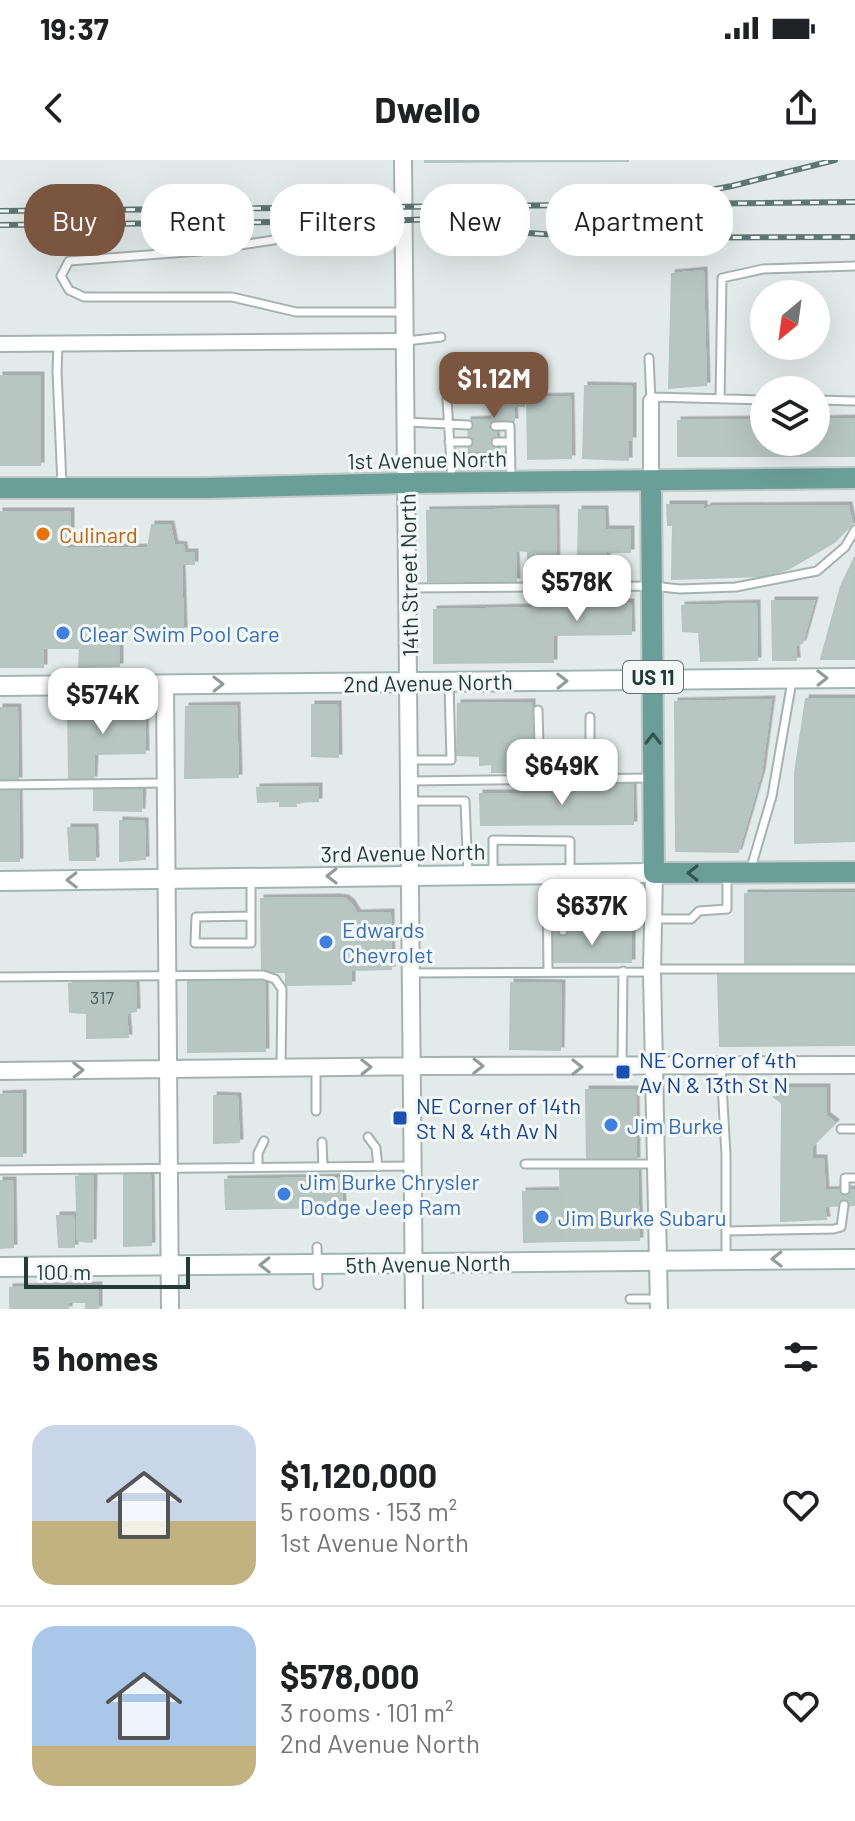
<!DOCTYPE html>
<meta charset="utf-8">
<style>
:root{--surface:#fff;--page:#f2f2f2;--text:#202124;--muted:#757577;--line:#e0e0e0;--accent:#7a5640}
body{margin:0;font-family:Barlow,sans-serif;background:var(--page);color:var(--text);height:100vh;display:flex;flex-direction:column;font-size:30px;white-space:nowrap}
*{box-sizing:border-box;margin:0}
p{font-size:26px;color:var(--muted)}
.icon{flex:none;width:44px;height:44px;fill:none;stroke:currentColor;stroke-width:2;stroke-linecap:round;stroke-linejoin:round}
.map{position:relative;height:1149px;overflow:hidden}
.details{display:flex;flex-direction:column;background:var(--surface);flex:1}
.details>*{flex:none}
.hud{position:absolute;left:24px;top:24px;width:808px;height:72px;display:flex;gap:16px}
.needle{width:52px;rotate:209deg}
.tools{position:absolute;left:750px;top:120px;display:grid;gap:16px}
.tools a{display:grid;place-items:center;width:80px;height:80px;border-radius:50%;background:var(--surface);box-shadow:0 8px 32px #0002;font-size:40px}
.scale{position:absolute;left:24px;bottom:20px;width:166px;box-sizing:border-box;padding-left:8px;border:4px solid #233b38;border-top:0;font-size:22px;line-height:28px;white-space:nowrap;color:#233b38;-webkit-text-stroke:6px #f3f8f6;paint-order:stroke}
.price{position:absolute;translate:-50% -68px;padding:0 18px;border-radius:16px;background:#fff;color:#222;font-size:26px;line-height:52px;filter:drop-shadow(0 2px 4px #0008)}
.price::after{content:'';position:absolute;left:50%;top:48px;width:24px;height:18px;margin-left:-12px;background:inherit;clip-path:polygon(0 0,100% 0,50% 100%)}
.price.on{background:var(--accent);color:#fff}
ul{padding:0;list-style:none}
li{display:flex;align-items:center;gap:24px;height:200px;padding:0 32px}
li+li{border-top:2px solid var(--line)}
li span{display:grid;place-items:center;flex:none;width:224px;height:160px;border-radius:24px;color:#555}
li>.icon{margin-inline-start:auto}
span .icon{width:96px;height:96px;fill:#fffc;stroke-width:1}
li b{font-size:34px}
h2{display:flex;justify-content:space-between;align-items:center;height:96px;padding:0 32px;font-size:34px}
.chip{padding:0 28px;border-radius:32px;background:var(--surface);box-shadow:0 8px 32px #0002;font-size:28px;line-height:72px}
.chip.on{background:var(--accent);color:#fff}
.status{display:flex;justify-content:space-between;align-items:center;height:56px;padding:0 40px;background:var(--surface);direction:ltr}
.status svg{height:22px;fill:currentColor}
header{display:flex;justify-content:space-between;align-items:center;height:104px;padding:0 32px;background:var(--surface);font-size:36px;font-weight:700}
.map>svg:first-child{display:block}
.building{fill:#b8c6c2;stroke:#b5c5c0;stroke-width:2;filter:url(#shadow)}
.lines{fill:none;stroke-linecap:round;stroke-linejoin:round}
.service-casing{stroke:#a5b3b0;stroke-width:11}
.minor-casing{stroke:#a5b3b0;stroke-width:18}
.tertiary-casing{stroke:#a5b3b0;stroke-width:20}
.secondary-casing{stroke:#a1b6b2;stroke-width:22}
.primary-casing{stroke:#c1c8c7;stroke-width:24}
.service{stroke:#fff;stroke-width:7}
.minor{stroke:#fff;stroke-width:14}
.tertiary{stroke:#fff;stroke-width:16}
.secondary{stroke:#fff;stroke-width:18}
.primary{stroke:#6a9e98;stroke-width:20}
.rail-casing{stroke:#5e7774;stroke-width:6}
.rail{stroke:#f3f8f6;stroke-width:3;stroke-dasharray:9;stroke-linecap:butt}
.oneway{stroke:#919d9c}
.oneway2{stroke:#355450}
.food-dot{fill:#e8710a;stroke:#f3f8f6;stroke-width:3}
.shop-dot{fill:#3f7fe0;stroke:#f3f8f6;stroke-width:3}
.transit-dot{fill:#1a4fb4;stroke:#f3f8f6;stroke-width:3}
.labels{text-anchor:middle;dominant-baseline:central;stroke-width:6;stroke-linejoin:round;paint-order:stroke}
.number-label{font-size:18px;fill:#485e5a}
.shield{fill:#f3f8f6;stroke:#617471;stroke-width:2}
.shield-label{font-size:20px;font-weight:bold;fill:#233b38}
.street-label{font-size:22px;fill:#233b38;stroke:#f3f8f6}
.food-label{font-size:22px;fill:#c56008;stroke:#f3f8f6;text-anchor:start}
.shop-label{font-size:22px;fill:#366cbe;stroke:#f3f8f6;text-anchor:start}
.transit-label{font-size:22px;fill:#164399;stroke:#f3f8f6;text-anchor:start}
</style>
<div class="status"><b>19:37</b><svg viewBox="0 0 49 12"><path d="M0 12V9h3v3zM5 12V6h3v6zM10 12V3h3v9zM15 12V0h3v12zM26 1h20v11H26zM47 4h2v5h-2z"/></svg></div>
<header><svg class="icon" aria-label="back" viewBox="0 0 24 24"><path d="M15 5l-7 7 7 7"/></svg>Dwello<svg class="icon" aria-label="share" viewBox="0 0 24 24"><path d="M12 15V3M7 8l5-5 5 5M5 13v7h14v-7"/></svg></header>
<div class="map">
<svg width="855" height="1149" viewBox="0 0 855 1149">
<defs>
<filter id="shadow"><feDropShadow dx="3.5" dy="-3.5" stdDeviation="0" flood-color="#0004"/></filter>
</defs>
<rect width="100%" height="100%" fill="#e2ebe9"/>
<!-- building -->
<path class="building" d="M425,0H628V1L425,2Z
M703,111L706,225L669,228L672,114Z
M0,216H40V305H0Z
M585,226L632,227V280H628V300L583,298Z
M525,227L524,246H513L514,261H495L496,295L469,293L468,261L492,260L493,228Z
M570,237L571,298L528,299L527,238Z
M855,259V296H678V261L764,260V282H816V260Z
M667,345H703V349H708V347L848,346L852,364L833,383L788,409L763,416L672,419L673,365H668Z
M555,349L556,421L528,420V391L515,390L516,421H428L427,351Z
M579,350H604L606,399L578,400Z
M0,352H70V370H67V389L148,388L152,365H170L174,385L183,386L184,393H194V404H181L183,470L119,469V506L79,507L80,488H43V507H0Z
M607,370H630V392H609Z
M855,397V499H821L841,426Z
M772,441H814L802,483L795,485L796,500H773Z
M630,443L631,474L553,475V502H534V444Z
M756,444L757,500L701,501L699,472L683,471L682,446Z
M533,448L534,502L434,503V450Z
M806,539H855V681L795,683V612Z
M771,540L761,613L738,692L676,691L675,542Z
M531,543L532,612H492V604L480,605V596L457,595L458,544Z
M312,545H337L338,597L312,596Z
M236,546L238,617L185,618L186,547Z
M144,547L145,593L94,594L93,619H69L68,548Z
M0,548H17L18,620H0Z
M632,622L633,664L481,665L480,634H573L572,623Z
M318,627V641L295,642L296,646H280V641L258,642L257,628Z
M0,628H18L19,701H0Z
M142,628L141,651L94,650V629Z
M120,661L144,662L145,699L120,701Z
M68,668H94L95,700H70Z
M855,733V803L745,804V734Z
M337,738L345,739L351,744L357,754L390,753L391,809L351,810V824L286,825V812H262L261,739Z
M553,771L631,772V802H553Z
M718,815H855V885L720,886Z
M264,820L265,891L188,892V821Z
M135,823L136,851L126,853L128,877L87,878V853L70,852L69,824Z
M511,823L561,824L560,890L510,889Z
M783,928H826V956L835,963L812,986V999H823L825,1031L855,1030V1045L824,1046L826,1059L781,1061L782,943L774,937Z
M586,930H635L636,1000H587Z
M22,934V996H0V935Z
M214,936L237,937L239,982L214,983Z
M637,1008L639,1080L562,1081L560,1010Z
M150,1014L151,1085L124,1086V1015Z
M93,1016L92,1082L78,1081L76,1017Z
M341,1018L342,1047L226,1049L225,1020Z
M0,1021H12L13,1087L0,1088Z
M561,1031L562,1081L524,1082L523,1032Z
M57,1056H73L74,1087H59Z
M98,1126V1149H86V1142H68V1149H10V1128Z"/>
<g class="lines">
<!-- service casing -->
<g class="service-casing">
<path id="service" d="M274,80L200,91L69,101L61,116L69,130L84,137H232L296,152H403
M406,181L441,177
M58,184L57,211L62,325
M649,198L651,241L654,237L764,240
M447,239L452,320
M720,239L722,118L763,109L855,106
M816,240L855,241
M407,262L468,265
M495,266H510L511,321
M449,282H468
M496,282H510
M450,297L511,298
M408,428L652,426L680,429L736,427L817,411L845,387L855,370
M538,550L540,620
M590,557V619
M410,600H451L449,523
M410,621L651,618
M0,625L164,623
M410,641H465L468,715
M750,711L772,636L792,521
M493,712V680L570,681V750
M547,714L548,812
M251,719V783H195L196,757L251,756
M653,759H691L699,751L727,749V715
M563,771L562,758L570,750H651
M653,809H855
M411,813L652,812
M0,817L263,815L275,819L282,829L281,907
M622,905L623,811
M721,907L726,995V1098
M316,909V951
M841,969H855
M368,977L376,988L378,1007
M322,982L323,1007
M525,1004H654
M258,1007V993L264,981
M0,1010L413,1006
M845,1030V1018H855
M726,1071L834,1069L841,1067L844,1045
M317,1087L318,1125
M630,1139H657"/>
</g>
<!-- minor casing -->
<g class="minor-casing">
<path id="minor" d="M0,184L406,181
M651,241V321"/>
</g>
<!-- tertiary casing -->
<g class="tertiary-casing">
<path id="tertiary" d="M403,0L414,1149
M165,525L170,1149
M654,713L652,812L659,1149
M0,911L430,906L855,905"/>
</g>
<!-- secondary casing -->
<g class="secondary-casing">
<path id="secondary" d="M0,526L855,518
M0,721L654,713
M0,1107L855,1099"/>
</g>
<!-- primary casing -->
<g class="primary-casing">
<path id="primary" d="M651,321L654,713L855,712
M0,328H205L407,323L855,318"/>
</g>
<!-- service -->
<use href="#service" class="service"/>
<!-- minor -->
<use href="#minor" class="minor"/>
<!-- tertiary -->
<use href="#tertiary" class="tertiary"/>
<!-- secondary -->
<use href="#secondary" class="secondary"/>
<!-- primary -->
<use href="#primary" class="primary"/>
<!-- rail casing -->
<g class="rail-casing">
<path id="rail" d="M679,36L732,26L835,0
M0,51L855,42
M0,65L382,61L520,56
M463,69L606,78L855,77"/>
</g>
<!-- rail -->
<use href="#rail" class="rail"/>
</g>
<!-- one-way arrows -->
<defs><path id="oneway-chevron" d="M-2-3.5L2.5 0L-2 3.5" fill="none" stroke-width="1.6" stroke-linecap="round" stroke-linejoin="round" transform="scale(2)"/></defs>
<g class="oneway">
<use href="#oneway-chevron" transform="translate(822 518) rotate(-1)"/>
<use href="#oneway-chevron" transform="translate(562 521) rotate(-1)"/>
<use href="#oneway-chevron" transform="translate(218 524) rotate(-1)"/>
<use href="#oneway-chevron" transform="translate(332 716) rotate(179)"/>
<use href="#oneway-chevron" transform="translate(72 720) rotate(179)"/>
<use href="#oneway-chevron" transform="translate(478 906) rotate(1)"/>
<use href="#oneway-chevron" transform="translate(366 907) rotate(-1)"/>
<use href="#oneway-chevron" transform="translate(577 907)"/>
<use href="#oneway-chevron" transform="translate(78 910) rotate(-1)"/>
<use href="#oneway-chevron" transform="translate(777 1099) rotate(179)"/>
<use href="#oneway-chevron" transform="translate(265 1105) rotate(179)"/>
</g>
<g class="oneway2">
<use href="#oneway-chevron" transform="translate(653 579) rotate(-90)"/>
<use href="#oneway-chevron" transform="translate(693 713) rotate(180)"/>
</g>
<!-- markers -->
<circle class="food-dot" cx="43" cy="374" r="8"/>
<g class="shop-dot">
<circle cx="63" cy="473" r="8"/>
<circle cx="326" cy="782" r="8"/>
<circle cx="611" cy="965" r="8"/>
<circle cx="284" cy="1034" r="8"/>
<circle cx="542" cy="1057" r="8"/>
</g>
<g class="transit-dot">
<rect x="615" y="904" width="16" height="16" rx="4"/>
<rect x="392" y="950" width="16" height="16" rx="4"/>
</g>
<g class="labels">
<!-- number labels -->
<g class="number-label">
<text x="102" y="837">317</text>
</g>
<!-- shield labels -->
<rect class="shield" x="623" y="501" width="60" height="32" rx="6"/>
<g class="shield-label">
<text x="653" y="517">US 11</text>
</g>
<!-- street labels -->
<g class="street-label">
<text transform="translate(427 299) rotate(-1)">1st Avenue North</text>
<text transform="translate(408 415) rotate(-91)">14th Street North</text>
<text transform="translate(428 522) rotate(-1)">2nd Avenue North</text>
<text transform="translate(403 692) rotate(-1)">3rd Avenue North</text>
<text transform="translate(428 1103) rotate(-1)">5th Avenue North</text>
</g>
<!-- food labels -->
<g class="food-label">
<text x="59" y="374">Culinard</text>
</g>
<!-- shop labels -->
<g class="shop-label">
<text x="79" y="473">Clear Swim Pool Care</text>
<text x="342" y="769">Edwards<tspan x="342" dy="25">Chevrolet</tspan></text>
<text x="627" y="965">Jim Burke</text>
<text x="300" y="1021">Jim Burke Chrysler<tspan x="300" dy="25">Dodge Jeep Ram</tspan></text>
<text x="558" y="1057">Jim Burke Subaru</text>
</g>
<!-- transit labels -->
<g class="transit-label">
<text x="639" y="899">NE Corner of 4th<tspan x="639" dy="25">Av N &amp; 13th St N</tspan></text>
<text x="416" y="945">NE Corner of 14th<tspan x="416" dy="25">St N &amp; 4th Av N</tspan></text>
</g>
</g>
</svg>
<div class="tools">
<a><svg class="needle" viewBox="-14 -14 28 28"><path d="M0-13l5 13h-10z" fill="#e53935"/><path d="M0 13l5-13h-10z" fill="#757577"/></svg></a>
<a><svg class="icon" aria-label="layers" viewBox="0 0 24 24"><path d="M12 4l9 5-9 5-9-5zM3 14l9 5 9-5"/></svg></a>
</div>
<div class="scale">100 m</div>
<b class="price on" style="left:494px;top:260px">$1.12M</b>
<b class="price" style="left:577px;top:463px">$578K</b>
<b class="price" style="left:103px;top:576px">$574K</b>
<b class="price" style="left:562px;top:647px">$649K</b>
<b class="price" style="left:592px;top:787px">$637K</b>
<div class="hud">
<a class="chip on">Buy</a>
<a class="chip">Rent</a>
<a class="chip">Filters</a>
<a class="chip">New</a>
<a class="chip">Apartment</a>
</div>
</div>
<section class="details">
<h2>5 homes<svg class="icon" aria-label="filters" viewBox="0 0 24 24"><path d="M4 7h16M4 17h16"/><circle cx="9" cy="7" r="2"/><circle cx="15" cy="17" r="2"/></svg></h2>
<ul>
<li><span style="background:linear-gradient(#c9d6e8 60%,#c2b280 0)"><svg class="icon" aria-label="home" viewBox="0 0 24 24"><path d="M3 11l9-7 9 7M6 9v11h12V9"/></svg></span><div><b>$1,120,000</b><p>5 rooms · 153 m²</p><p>1st Avenue North</p></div><svg class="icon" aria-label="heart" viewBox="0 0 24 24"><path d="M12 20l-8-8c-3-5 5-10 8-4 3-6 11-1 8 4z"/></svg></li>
<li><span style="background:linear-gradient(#a9c7e8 75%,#c2b280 0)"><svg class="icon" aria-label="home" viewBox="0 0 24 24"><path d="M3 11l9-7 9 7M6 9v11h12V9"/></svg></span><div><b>$578,000</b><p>3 rooms · 101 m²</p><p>2nd Avenue North</p></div><svg class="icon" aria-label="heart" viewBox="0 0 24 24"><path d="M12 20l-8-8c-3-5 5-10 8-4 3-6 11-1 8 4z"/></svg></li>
</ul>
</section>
